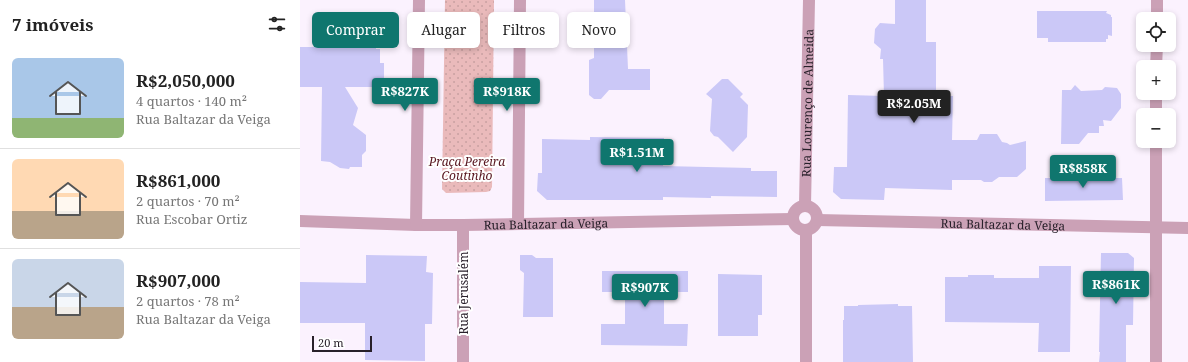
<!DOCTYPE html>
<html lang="pt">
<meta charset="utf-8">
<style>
:root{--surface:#fff;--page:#f2f2f2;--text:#222;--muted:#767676;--line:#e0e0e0;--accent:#0f766e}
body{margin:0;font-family:"Noto Serif",serif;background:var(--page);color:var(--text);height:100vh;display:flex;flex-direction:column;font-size:15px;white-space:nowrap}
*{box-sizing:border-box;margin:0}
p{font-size:13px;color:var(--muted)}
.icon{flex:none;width:22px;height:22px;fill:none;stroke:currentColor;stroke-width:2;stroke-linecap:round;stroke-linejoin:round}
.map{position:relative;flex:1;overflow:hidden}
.drawer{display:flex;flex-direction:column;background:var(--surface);width:300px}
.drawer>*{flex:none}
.guide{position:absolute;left:12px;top:12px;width:380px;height:36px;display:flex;gap:8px}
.fabs{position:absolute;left:836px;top:12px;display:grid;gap:8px}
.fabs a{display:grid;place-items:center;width:40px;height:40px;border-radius:6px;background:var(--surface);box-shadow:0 2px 6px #0003;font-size:20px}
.scale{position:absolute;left:12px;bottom:10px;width:60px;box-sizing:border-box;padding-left:4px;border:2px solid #28202a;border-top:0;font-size:11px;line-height:14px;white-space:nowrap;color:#28202a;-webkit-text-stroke:3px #fff;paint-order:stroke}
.price{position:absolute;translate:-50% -34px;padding:0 9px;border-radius:4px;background:var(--accent);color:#fff;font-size:13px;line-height:26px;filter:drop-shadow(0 1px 2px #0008)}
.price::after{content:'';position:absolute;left:50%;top:24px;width:12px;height:9px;margin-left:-6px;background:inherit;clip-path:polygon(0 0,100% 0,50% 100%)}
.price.selected{background:#222;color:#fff}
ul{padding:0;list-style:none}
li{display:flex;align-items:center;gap:12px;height:100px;padding:0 12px}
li+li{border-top:1px solid var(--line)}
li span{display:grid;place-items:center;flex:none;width:112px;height:80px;border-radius:6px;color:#555}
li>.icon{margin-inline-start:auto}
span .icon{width:48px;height:48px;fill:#fffc;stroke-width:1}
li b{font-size:17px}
h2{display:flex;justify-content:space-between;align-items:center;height:48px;padding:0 12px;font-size:17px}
.pill{padding:0 14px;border-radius:6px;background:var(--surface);box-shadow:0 2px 6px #0003;font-size:14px;line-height:36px}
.pill.selected{background:var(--accent);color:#fff}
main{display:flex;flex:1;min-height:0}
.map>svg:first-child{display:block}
.park{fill:url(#park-dots)}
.building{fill:#cbc8f7}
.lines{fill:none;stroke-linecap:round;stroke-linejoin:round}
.street{stroke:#cba1b6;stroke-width:12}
.labels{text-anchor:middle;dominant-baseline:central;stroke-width:4;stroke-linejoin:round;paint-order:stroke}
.street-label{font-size:12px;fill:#28202a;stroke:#fff}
.park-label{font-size:12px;font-style:italic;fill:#581720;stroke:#fff}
</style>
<main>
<section class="drawer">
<h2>7 imóveis<svg class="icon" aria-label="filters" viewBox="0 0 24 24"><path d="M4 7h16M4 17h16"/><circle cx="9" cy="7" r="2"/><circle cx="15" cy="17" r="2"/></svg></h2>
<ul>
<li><span style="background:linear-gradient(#a9c7e8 75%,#8fb573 0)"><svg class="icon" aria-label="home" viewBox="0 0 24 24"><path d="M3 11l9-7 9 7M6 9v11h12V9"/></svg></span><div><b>R$2,050,000</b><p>4 quartos · 140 m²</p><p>Rua Baltazar da Veiga</p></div></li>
<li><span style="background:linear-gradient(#ffd9b3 65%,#b9a48a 0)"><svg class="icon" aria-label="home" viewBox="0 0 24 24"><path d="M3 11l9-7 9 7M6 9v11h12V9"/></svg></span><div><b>R$861,000</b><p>2 quartos · 70 m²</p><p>Rua Escobar Ortiz</p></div></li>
<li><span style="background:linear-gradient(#c9d6e8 60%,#b9a48a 0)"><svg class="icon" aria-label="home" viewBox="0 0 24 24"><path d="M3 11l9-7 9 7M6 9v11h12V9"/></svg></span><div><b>R$907,000</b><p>2 quartos · 78 m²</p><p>Rua Baltazar da Veiga</p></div></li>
</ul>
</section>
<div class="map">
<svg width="888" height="362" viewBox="0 0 888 362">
<defs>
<pattern id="park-dots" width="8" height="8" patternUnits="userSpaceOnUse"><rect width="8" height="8" fill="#eababb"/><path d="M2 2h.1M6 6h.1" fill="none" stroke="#c9a0a1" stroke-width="1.8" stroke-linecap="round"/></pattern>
</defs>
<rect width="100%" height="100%" fill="#fbf2fe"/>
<!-- park -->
<path class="park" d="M145,0H194L192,187L190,191L186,192L146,193L142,189Z"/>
<!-- building -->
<path class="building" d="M294,0H325L328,69H350V90H309L301,99H294L289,95V60L294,58Z
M595,0H626V42H636V96H653L652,140H677L680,134H697L702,142L707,143L710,145L726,141V169L717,177H699L692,182H684L681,180H652V190L585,188L584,200L541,199L533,192L534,167H547L548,95L584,96L583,59H580L581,49L574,43L575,29L580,23L595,24Z
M737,11H807L806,13L811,15V17H812V36L808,35V39H806V42H748V38H737Z
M33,46H76V49H80V63H84V87H45L58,108L53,125L66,135V151L62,155V167H50L49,169L40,168L30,162L21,161L22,87H0V47H32Z
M422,79H428L443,94L440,97L448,105L447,137L433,152L418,137L414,136L410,131L412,99L406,94Z
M775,85L781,91L802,90L805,87L817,88L821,94V108L811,121L803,120L804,126H799V133H788L779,144H761L762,90H771Z
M290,137L364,138L363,166L451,168V171H477V197L411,196V198L363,197V200H247L237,191L238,173H242V139L290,140Z
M745,178H822L823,200L745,201Z
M801,253H828L834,258L833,325H826V362H799L800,352H799Z
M66,255L127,256L126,272L133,273L132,324H125V361L65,360V323H0V282L66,283Z
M220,255H232L236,258H253V317H223L224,273L220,270Z
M739,266H771L770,352H738L739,323L645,322V277H668V275H694V278H739Z
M302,271H388V292H364V324H388L387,346L301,345V324H325V292H302Z
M418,274L462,275V315H458V336H418Z
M598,304V306H612L613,362H543V320H544V306H558V305Z"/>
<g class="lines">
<!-- street -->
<g class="street">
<path d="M857,19V0"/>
<path d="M856,67L857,45"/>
<path d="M856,115V93"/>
<circle cx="505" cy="218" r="12"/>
<path id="s1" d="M505,206L509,0"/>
<path id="s2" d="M517,220L888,228"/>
<path id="s3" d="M0,221L116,225H163L493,219"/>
<path d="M218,224L220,0"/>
<path d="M116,225L119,0"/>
<path d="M506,230V362"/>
<path d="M163,362V225"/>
<path d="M856,362V141"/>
</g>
</g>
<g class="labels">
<!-- street labels -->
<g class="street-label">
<text stroke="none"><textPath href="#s1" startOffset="103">Rua Lourenço de Almeida</textPath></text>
<text stroke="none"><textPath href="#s3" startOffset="246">Rua Baltazar da Veiga</textPath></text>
<text stroke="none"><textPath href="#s2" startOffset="186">Rua Baltazar da Veiga</textPath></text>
<text transform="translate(163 293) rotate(-90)">Rua Jerusalém</text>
</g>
<!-- park labels -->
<g class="park-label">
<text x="167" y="161">Praça Pereira<tspan x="167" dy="14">Coutinho</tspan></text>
</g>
</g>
</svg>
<div class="fabs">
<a><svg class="icon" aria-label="locate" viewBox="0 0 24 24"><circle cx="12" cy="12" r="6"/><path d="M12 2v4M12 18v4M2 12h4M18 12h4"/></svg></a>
<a>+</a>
<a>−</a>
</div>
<div class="scale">20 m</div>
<b class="price" style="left:105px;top:112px">R$827K</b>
<b class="price" style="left:207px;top:112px">R$918K</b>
<b class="price selected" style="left:614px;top:124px">R$2.05M</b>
<b class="price" style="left:337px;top:173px">R$1.51M</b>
<b class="price" style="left:783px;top:189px">R$858K</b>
<b class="price" style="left:816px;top:305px">R$861K</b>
<b class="price" style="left:345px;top:308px">R$907K</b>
<div class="guide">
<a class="pill selected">Comprar</a>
<a class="pill">Alugar</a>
<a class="pill">Filtros</a>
<a class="pill">Novo</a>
</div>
</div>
</main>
